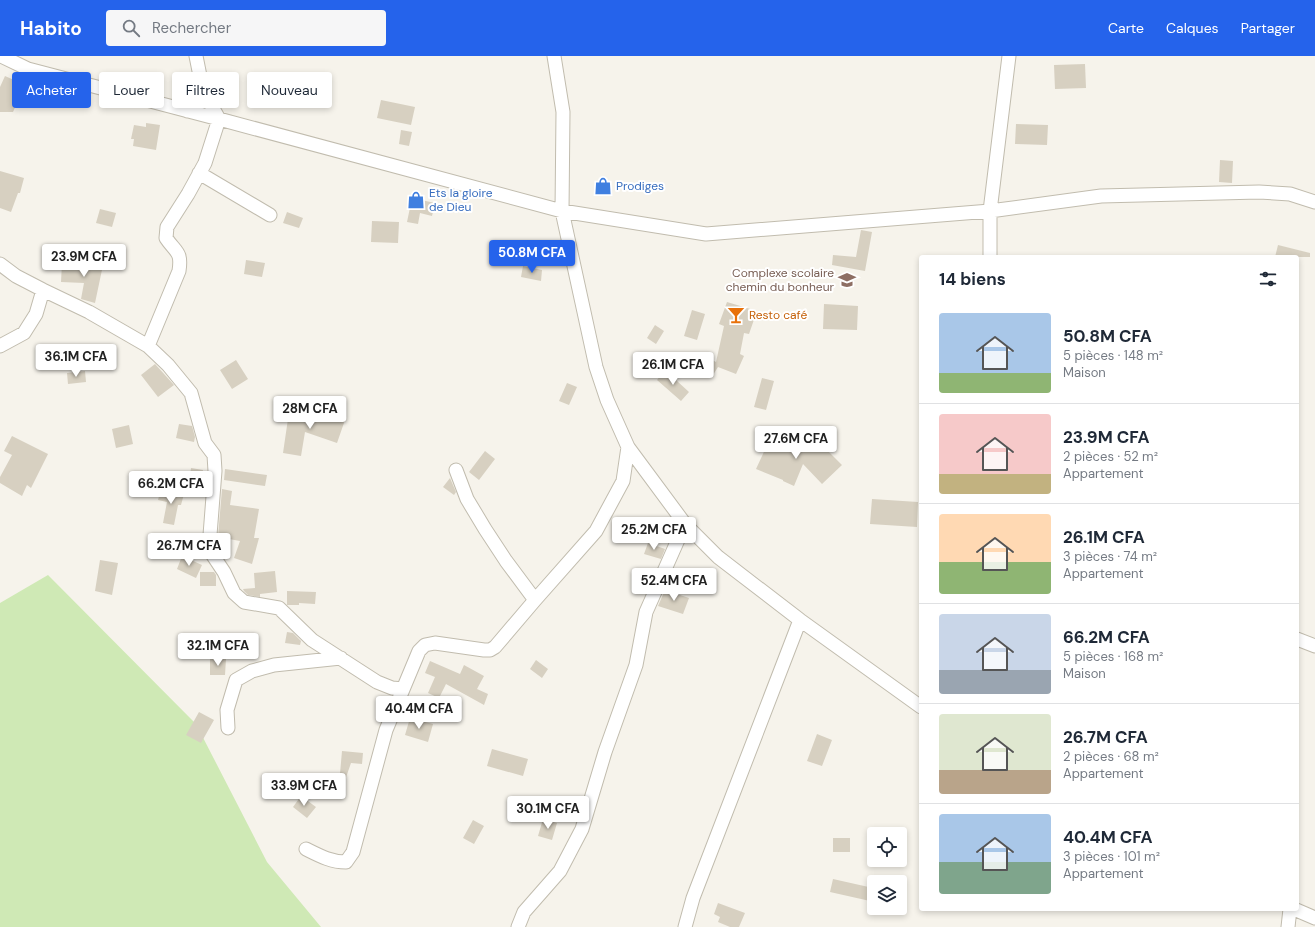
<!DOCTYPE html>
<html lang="fr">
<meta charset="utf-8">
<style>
:root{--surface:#fff;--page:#f6f6f7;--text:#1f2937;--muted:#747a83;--line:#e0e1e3;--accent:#2563eb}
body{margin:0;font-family:"DM Sans",sans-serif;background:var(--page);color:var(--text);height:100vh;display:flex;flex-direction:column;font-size:15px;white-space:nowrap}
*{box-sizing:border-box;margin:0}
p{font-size:13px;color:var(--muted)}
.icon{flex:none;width:22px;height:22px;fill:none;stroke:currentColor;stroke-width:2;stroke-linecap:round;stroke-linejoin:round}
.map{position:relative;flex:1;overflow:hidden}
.sheet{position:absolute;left:919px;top:199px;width:380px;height:656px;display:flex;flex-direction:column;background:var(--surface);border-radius:4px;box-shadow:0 2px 6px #0003}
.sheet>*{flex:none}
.banner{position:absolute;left:12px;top:16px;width:380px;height:36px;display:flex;gap:8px}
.tools{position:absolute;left:867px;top:771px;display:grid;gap:8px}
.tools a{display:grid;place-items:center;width:40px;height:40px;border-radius:4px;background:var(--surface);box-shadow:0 2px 6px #0003;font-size:20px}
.price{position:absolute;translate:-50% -34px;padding:0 9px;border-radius:4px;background:#fff;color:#222;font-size:13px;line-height:26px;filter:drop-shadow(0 1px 2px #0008)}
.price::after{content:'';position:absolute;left:50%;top:24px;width:12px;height:9px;margin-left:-6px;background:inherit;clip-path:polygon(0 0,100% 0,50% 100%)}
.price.on{background:var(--accent);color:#fff}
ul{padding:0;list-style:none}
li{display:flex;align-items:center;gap:12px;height:100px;padding:0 20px}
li+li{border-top:1px solid var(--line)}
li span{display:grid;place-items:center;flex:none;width:112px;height:80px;border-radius:4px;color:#555}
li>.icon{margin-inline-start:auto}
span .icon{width:48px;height:48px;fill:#fffc;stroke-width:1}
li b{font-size:17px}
h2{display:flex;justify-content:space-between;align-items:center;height:48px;padding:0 20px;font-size:17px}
.pill{padding:0 14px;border-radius:4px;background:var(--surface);box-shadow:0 2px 6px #0003;font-size:14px;line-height:36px}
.pill.on{background:var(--accent);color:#fff}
header{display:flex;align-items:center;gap:24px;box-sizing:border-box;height:56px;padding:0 20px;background:var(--accent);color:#fff}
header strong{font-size:19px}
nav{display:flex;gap:22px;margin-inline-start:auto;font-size:14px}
.search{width:280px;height:36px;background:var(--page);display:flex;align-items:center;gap:10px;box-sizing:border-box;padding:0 14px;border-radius:4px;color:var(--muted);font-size:15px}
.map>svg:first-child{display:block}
.green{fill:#cfe9b5}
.building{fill:#d7d0c1}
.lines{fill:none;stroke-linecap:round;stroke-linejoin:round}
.minor-casing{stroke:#c1bcae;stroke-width:15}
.minor{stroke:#fff;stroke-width:13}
.labels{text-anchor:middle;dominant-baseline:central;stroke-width:4;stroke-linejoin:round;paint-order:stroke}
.shop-label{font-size:12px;fill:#366cbe;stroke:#fff;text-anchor:start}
.education-label{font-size:12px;fill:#785e54;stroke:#fff;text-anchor:end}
.food-label{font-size:12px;fill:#c56008;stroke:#fff;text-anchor:start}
</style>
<header>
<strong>Habito</strong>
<div class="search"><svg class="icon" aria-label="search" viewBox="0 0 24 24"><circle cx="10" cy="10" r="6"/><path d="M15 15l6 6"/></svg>Rechercher</div>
<nav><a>Carte</a><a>Calques</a><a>Partager</a></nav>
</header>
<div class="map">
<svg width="1315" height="871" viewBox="0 0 1315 871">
<rect width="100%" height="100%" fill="#f6f3eb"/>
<!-- green -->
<path class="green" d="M48,519L196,668L267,806L321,871H0V547Z"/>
<!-- building -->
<path class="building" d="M1085,8L1086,32L1055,33L1054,9Z
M5,20L25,29L13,56H0V31Z
M381,44L415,51L411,69L377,62Z
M146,67L160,69L156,94L133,90L134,83H131L134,69L146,71Z
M1016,68L1048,69L1047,89L1015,88Z
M401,74L412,76L409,90L399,88Z
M1220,104L1233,105L1232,127L1219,126Z
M0,115L24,122L20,137H18L11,156L0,152Z
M412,142L435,147L432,160L420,157L418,168L407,166Z
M100,153L116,157L112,171L96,167Z
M287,156L303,162L299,172L283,167Z
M372,165L399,166L398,187L371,186Z
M861,174L872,176L865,215L832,209L833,199L856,201Z
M514,185L525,187L522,205L511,204Z
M1278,189L1310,197V201H1275Z
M246,204L265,207L262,221L244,218Z
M88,206L103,209L95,247L81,243L84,227L61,226L62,207L88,209Z
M523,210L542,214L541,225L521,221Z
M727,246L757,255L749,278L744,277L740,298L744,300L736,318L718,311L711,322L693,312L701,298L716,306L724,270L719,268Z
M824,248L858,250L857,274L823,273Z
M692,254L705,258L697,284L684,280Z
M655,269L664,275L656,288L647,282Z
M236,304L248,323L232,333L220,314Z
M155,308L174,329L158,341L141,319Z
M665,314L689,336L681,345L657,324Z
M85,315L86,326L68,328L67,317Z
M762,322L774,325L766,354L754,351Z
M567,327L577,331L569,349L559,345Z
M289,356L325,362L326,357L345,364L337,387L305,376L301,400L283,397Z
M179,368L192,370L195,381L194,386L176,382Z
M129,369L133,388L116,392L112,373Z
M774,374L826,396L828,395L842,409L822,428L803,408L794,430L783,425V424L756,413Z
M12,380L48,398L31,432L27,429L22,440L0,427V421L12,399L4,395Z
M485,395L495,403L479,424L469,416Z
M191,412L203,414L200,431L189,429Z
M225,413L267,419L265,430L224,424Z
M450,422L456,436L454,439L443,431Z
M161,433L184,438L181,449H178L174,469L163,467L167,446L158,444Z
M222,433L232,435L230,449L259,453L254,482H259L252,508L234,502L240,485L218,481Z
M872,443L918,446L917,471L870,468Z
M648,487L665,493L661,503L644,498Z
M182,500L202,509L196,522L177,513Z
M100,504L118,507L112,539L95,535Z
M275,515L277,536L260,538V541L248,539L244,535L243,533L255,532L254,517Z
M200,516H214L216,519V530H200Z
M665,534L689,542L683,558L658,550Z
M287,535L316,536L315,548L299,547V549H287Z
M287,576L293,577L301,585L300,589L285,587Z
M210,603H226L225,619H210Z
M536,604L548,613L542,622L530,613Z
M430,605L460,618L464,609L484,620L477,633L488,638L484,649L446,628L439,642L428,637L435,621L425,617Z
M199,656L214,664L201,687L186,679Z
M410,662L433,668L428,686L405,679Z
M817,678L832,684L822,710L807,705Z
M492,693L528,703L523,720L487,710Z
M342,695L363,697L362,708L351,707L343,730L339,729Z
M301,740L316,751L307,762L293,751Z
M543,763L557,767L552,784L538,780Z
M473,764L484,770L474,788L463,782Z
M833,782H850V796H833Z
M833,823L873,832L870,845L830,836Z
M718,847L745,857L739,871H730L718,866L720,861L714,858Z"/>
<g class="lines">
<!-- minor casing -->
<g class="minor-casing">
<path id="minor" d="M1,0L28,13L219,63L562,155L706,178L990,155L1101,140L1259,136L1290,138L1315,146
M554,0L563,56L562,155L596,311L607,344L628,391L685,468L718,501L800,564L921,651
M187,55L203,35
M199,117L270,159
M990,201V155L1009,0
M0,208L16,220L43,234L89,256L148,290L168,309L191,337L205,387L214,399L215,415L210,479L212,498L224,516L234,537L244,546L279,552L312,584L377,626L392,632L403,633
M0,290L24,277L36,258L43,234
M148,290L179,215C182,195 176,197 166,182L167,171L188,138L205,107L219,63L203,35L196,0
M456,414L467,443L485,473L506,505L535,544
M1297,583L1315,590
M228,672L227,654L236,624L252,615L274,609L341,602
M306,793C320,800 331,806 346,806L353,796L386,674L419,595L425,589L435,587L484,594H490L495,591L535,544L596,475L623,425L628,391
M1294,853L1315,862
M518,871L524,856L560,815L582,773L605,696L636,609L646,556L685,468
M685,871L693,842L800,564
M1288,871L1290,853"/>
</g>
<!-- minor -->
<use href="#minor" class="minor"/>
</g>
<!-- icons -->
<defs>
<g id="shop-bare" transform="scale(1.38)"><path d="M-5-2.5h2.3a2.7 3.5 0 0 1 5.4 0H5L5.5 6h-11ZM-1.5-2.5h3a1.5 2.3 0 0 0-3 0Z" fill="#3f7fe0" stroke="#fff" stroke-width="2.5" paint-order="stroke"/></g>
<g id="school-bare" transform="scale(1.38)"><path d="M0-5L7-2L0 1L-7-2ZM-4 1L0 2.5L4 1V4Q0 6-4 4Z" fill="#8d6e63" stroke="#fff" stroke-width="2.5" paint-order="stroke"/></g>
<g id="bar-bare" transform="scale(1.38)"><path d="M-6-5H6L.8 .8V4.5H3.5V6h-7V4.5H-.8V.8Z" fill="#e8710a" stroke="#fff" stroke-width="2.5" paint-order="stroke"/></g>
</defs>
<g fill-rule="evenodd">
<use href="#shop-bare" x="603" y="130"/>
<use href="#shop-bare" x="416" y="144"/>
<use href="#school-bare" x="847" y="224"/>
<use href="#bar-bare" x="736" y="259"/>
</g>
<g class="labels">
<!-- shop labels -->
<g class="shop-label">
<text x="616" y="130">Prodiges</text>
<text x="429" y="137">Ets la gloire<tspan x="429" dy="14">de Dieu</tspan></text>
</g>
<!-- education labels -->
<g class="education-label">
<text x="834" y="217">Complexe scolaire<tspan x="834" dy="14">chemin du bonheur</tspan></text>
</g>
<!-- food labels -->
<g class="food-label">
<text x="749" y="259">Resto café</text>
</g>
</g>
</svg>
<div class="tools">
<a><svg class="icon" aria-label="locate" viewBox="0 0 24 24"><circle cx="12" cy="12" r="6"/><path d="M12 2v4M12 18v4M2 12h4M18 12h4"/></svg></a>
<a><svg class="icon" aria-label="layers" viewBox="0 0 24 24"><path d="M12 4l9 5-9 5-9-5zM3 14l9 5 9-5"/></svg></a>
</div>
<b class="price on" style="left:532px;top:218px">50.8M CFA</b>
<b class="price" style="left:84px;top:222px">23.9M CFA</b>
<b class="price" style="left:76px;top:322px">36.1M CFA</b>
<b class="price" style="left:673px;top:330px">26.1M CFA</b>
<b class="price" style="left:310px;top:374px">28M CFA</b>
<b class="price" style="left:796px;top:404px">27.6M CFA</b>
<b class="price" style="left:171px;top:449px">66.2M CFA</b>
<b class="price" style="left:654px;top:495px">25.2M CFA</b>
<b class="price" style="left:189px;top:511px">26.7M CFA</b>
<b class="price" style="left:674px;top:546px">52.4M CFA</b>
<b class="price" style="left:218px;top:611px">32.1M CFA</b>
<b class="price" style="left:419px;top:674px">40.4M CFA</b>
<b class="price" style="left:304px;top:751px">33.9M CFA</b>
<b class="price" style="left:548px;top:774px">30.1M CFA</b>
<div class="banner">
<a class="pill on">Acheter</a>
<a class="pill">Louer</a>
<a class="pill">Filtres</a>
<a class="pill">Nouveau</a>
</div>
<section class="sheet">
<h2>14 biens<svg class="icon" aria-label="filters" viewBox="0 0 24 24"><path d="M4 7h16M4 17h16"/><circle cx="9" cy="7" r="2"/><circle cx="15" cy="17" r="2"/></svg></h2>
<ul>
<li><span style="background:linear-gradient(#a9c7e8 75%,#8fb573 0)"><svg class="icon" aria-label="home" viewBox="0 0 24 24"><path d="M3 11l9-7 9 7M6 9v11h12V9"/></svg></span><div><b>50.8M CFA</b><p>5 pièces · 148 m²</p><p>Maison</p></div></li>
<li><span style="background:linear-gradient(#f6c9c9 75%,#c2b280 0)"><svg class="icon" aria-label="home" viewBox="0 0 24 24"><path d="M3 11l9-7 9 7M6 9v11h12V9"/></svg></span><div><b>23.9M CFA</b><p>2 pièces · 52 m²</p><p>Appartement</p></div></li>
<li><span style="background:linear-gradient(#ffd9b3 60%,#8fb573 0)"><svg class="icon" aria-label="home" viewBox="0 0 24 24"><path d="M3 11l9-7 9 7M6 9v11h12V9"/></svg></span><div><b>26.1M CFA</b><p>3 pièces · 74 m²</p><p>Appartement</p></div></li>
<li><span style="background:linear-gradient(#c9d6e8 70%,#9aa5b1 0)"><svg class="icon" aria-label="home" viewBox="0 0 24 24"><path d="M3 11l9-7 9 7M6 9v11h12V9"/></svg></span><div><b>66.2M CFA</b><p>5 pièces · 168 m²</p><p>Maison</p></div></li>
<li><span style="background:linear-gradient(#dfe7d0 70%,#b9a48a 0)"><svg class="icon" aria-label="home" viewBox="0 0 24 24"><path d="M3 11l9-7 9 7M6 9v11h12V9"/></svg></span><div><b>26.7M CFA</b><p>2 pièces · 68 m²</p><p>Appartement</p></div></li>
<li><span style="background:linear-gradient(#a9c7e8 60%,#7fa58c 0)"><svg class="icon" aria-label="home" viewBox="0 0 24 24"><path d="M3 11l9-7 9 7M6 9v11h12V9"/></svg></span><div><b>40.4M CFA</b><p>3 pièces · 101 m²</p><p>Appartement</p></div></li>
</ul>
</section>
</div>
